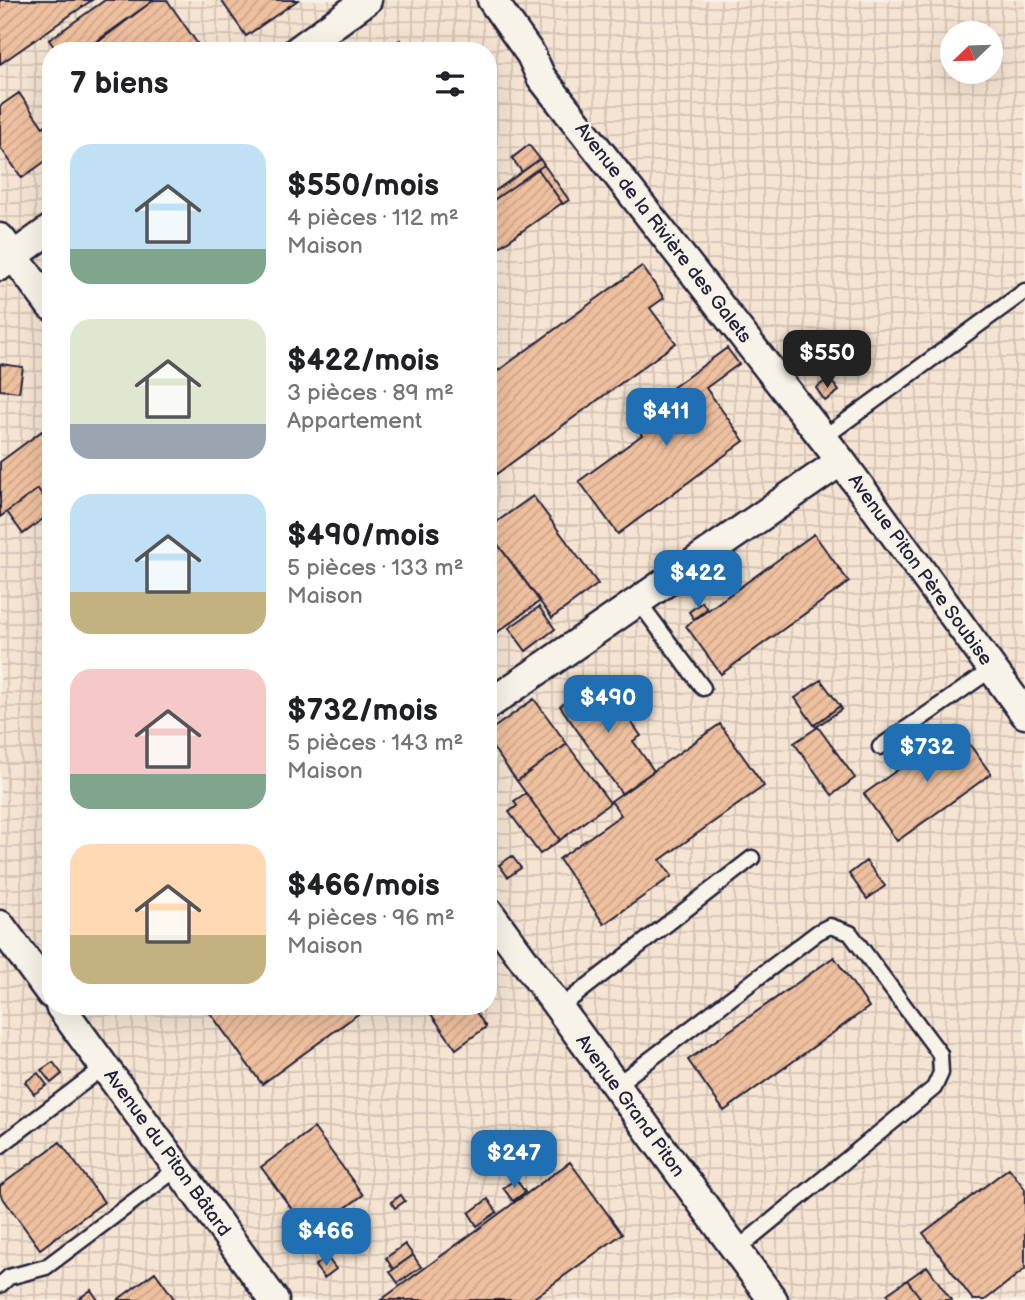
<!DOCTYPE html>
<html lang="fr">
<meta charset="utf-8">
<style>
:root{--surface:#fff;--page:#f2f2f2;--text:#202124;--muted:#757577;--accent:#1f6fb2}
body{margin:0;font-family:"Balsamiq Sans",sans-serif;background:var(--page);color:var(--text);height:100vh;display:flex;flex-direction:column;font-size:26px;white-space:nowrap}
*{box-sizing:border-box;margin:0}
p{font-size:23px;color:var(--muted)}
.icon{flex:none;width:38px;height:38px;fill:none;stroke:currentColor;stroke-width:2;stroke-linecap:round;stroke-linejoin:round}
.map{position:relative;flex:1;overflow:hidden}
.side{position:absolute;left:42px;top:42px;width:455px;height:973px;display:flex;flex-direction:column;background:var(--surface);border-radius:28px;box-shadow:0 7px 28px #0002}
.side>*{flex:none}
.needle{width:46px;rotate:247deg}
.fabs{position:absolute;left:940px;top:21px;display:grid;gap:14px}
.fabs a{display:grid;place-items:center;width:63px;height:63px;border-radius:50%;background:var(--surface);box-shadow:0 7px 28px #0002;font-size:35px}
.price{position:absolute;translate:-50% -60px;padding:0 16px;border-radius:14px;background:var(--accent);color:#fff;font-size:23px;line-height:46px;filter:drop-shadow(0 2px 4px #0008)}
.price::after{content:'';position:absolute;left:50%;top:42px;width:21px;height:16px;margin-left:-10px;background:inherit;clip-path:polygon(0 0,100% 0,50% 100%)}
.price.selected{background:#222;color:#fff}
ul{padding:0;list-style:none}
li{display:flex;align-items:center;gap:21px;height:175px;padding:0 28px}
li span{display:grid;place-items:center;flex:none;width:196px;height:140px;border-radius:21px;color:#555}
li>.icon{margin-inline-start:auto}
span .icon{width:84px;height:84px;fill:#fffc;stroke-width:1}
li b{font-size:30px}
h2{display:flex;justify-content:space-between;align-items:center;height:84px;padding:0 28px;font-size:30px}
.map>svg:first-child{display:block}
.industrial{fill:url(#industrial-grid);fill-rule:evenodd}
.building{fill:url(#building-hatch);stroke:#22223b;stroke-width:2}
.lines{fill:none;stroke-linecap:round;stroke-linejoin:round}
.service-casing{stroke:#22223b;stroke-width:19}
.minor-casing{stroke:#22223b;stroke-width:33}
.service{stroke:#f7f3e8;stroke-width:14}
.minor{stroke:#f7f3e8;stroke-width:28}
.labels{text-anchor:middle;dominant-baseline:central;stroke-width:5;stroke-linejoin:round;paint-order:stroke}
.street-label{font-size:19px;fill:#22223b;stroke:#f7f3e8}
</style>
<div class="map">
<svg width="1025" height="1300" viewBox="0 0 1025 1300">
<defs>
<pattern id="industrial-grid" width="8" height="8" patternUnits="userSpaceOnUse" patternTransform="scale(1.75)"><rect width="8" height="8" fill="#f5e4d2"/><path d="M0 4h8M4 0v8" fill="none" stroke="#d2c3b5"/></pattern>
<pattern id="building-hatch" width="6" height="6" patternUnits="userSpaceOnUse" patternTransform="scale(1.75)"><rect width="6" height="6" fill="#efc09f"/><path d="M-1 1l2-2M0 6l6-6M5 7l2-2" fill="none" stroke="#cda58a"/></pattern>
</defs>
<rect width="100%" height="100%" fill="#f7f3e8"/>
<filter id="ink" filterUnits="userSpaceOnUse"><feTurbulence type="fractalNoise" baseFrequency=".0143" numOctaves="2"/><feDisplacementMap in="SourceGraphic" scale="14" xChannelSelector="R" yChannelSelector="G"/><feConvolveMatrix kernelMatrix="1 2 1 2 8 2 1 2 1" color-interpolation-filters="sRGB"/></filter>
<g filter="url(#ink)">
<!-- industrial -->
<path class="industrial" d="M0,0H1025V1300H0ZM952,33H990V72H952ZM51,51H488V1006H51Z"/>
<!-- building -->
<path class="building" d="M0,0H92L0,64Z
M105,0H154L83,51H57L49,40Z
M154,0H167L197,43L185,51H86Z
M221,0H298L246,36Z
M400,40L408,51H386Z
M19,93L43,127L51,121V157L22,178L0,147V106Z
M529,145L540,159L522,172L512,158Z
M540,159L544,165L488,204V196Z
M544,165L569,200L563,204L538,169Z
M538,169L562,203L488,255V204Z
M642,266L664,298L650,308L676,343L488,480V378Z
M727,348L739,364L706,388L744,441L618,534L579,481L642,435L630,419Z
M0,364L23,367L19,392L0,390Z
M829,378L839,391L825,401L816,388Z
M42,431L51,443V507L38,489L0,517V462Z
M38,489L51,507V513L23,534L7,512Z
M533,496L598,584L552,618L488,531V528Z
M488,531L540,601L488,639V595L496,589L488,577Z
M814,534L849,582L721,674L686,626Z
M702,602L707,609L694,619L689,612Z
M539,607L555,629L526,651L509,628Z
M601,678L641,736L633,741L654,771L622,794L560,706Z
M821,680L840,706L814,725L795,698Z
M534,699L567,744L517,781L488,741V732Z
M840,706L842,709L816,727L814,725Z
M720,724L764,786L660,860L672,876L604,924L559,859L621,815L611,801Z
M818,727L855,778L832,795L794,743Z
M957,727L991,774L897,841L864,794Z
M567,744L610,803L560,840L517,781Z
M526,793L560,840L540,854L509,812L517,806L514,801Z
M512,856L521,868L508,877L499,865Z
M866,861L885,886L867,899L849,874Z
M834,957L869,1007L724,1111L688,1060Z
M205,1006H369L262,1084Z
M434,1006H472L486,1027L456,1049L428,1010Z
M53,1062L62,1074L51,1083L41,1070Z
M38,1073L47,1085L34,1094L25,1082Z
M314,1128L363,1195L310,1234L261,1167Z
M60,1142L104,1202L40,1249L0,1194V1186Z
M570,1162L622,1234L531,1300H381Z
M1009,1168L1025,1189V1269L985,1300H973L923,1233Z
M516,1179L525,1192L513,1201L503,1188Z
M401,1195L405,1201L395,1208L391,1202Z
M488,1199L497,1212L477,1226L469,1213Z
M405,1244L413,1255L393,1269L386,1258Z
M413,1255L421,1267L398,1283L390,1272Z
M327,1257L336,1269L324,1278L315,1266Z
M927,1266L951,1300H922L907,1280Z
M155,1272L175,1300H118L120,1298Z
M907,1280L922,1300H892L887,1294Z
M91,1290L98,1300H77Z"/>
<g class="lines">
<!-- service casing -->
<g class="service-casing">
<path id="service" d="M823,438L1025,291
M638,601L703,688
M880,747L992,669
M558,1009L752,858
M615,1086L818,932L830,926L850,933L940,1054L941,1073L934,1088L736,1250
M0,1146L104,1067
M0,1285L9,1277L46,1267L178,1168"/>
</g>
<!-- minor casing -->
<g class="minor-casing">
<path id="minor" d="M492,0L531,55L541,77L841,461L1025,714
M297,51L367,0
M0,238L51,306
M0,266L51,229
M488,705L841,461
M488,911L773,1300
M0,925L51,994
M60,1006L274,1300"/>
</g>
<!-- service -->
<use href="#service" class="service"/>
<!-- minor -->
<use href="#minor" class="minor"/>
</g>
</g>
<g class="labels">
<!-- street labels -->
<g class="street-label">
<text transform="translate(663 233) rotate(52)">Avenue de la Rivière des Galets</text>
<text transform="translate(920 570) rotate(54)">Avenue Piton Père Soubise</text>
<text transform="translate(630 1106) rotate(54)">Avenue Grand Piton</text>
<text transform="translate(167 1153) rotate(54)">Avenue du Piton Bâtard</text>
</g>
</g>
</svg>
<div class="fabs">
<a><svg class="needle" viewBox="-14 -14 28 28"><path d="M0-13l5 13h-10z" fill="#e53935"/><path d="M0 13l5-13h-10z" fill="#757577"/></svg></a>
</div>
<b class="price selected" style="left:827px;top:390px">$550</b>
<b class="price" style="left:666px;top:448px">$411</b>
<b class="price" style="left:698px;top:610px">$422</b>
<b class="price" style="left:608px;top:735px">$490</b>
<b class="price" style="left:927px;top:784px">$732</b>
<b class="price" style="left:514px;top:1190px">$247</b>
<b class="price" style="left:326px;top:1268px">$466</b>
<section class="side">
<h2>7 biens<svg class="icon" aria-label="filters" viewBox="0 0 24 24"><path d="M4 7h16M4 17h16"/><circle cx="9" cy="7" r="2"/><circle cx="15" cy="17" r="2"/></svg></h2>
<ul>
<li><span style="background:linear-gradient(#bfe0f5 75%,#7fa58c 0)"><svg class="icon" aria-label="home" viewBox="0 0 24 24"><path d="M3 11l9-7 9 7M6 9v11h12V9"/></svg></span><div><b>$550/mois</b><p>4 pièces · 112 m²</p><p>Maison</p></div></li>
<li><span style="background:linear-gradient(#dfe7d0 75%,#9aa5b1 0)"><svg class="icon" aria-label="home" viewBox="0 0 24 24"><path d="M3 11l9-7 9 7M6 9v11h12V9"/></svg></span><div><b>$422/mois</b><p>3 pièces · 89 m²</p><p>Appartement</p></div></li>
<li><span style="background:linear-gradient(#bfe0f5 70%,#c2b280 0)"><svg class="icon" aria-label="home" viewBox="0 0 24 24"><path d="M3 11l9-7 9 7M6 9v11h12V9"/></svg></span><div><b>$490/mois</b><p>5 pièces · 133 m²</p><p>Maison</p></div></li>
<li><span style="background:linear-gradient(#f6c9c9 75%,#7fa58c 0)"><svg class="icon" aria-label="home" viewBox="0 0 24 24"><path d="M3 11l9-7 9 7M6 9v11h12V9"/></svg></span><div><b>$732/mois</b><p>5 pièces · 143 m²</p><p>Maison</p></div></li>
<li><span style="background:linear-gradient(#ffd9b3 65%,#c2b280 0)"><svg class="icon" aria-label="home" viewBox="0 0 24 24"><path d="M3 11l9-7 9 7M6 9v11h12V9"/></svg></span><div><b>$466/mois</b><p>4 pièces · 96 m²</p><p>Maison</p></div></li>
</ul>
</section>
</div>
